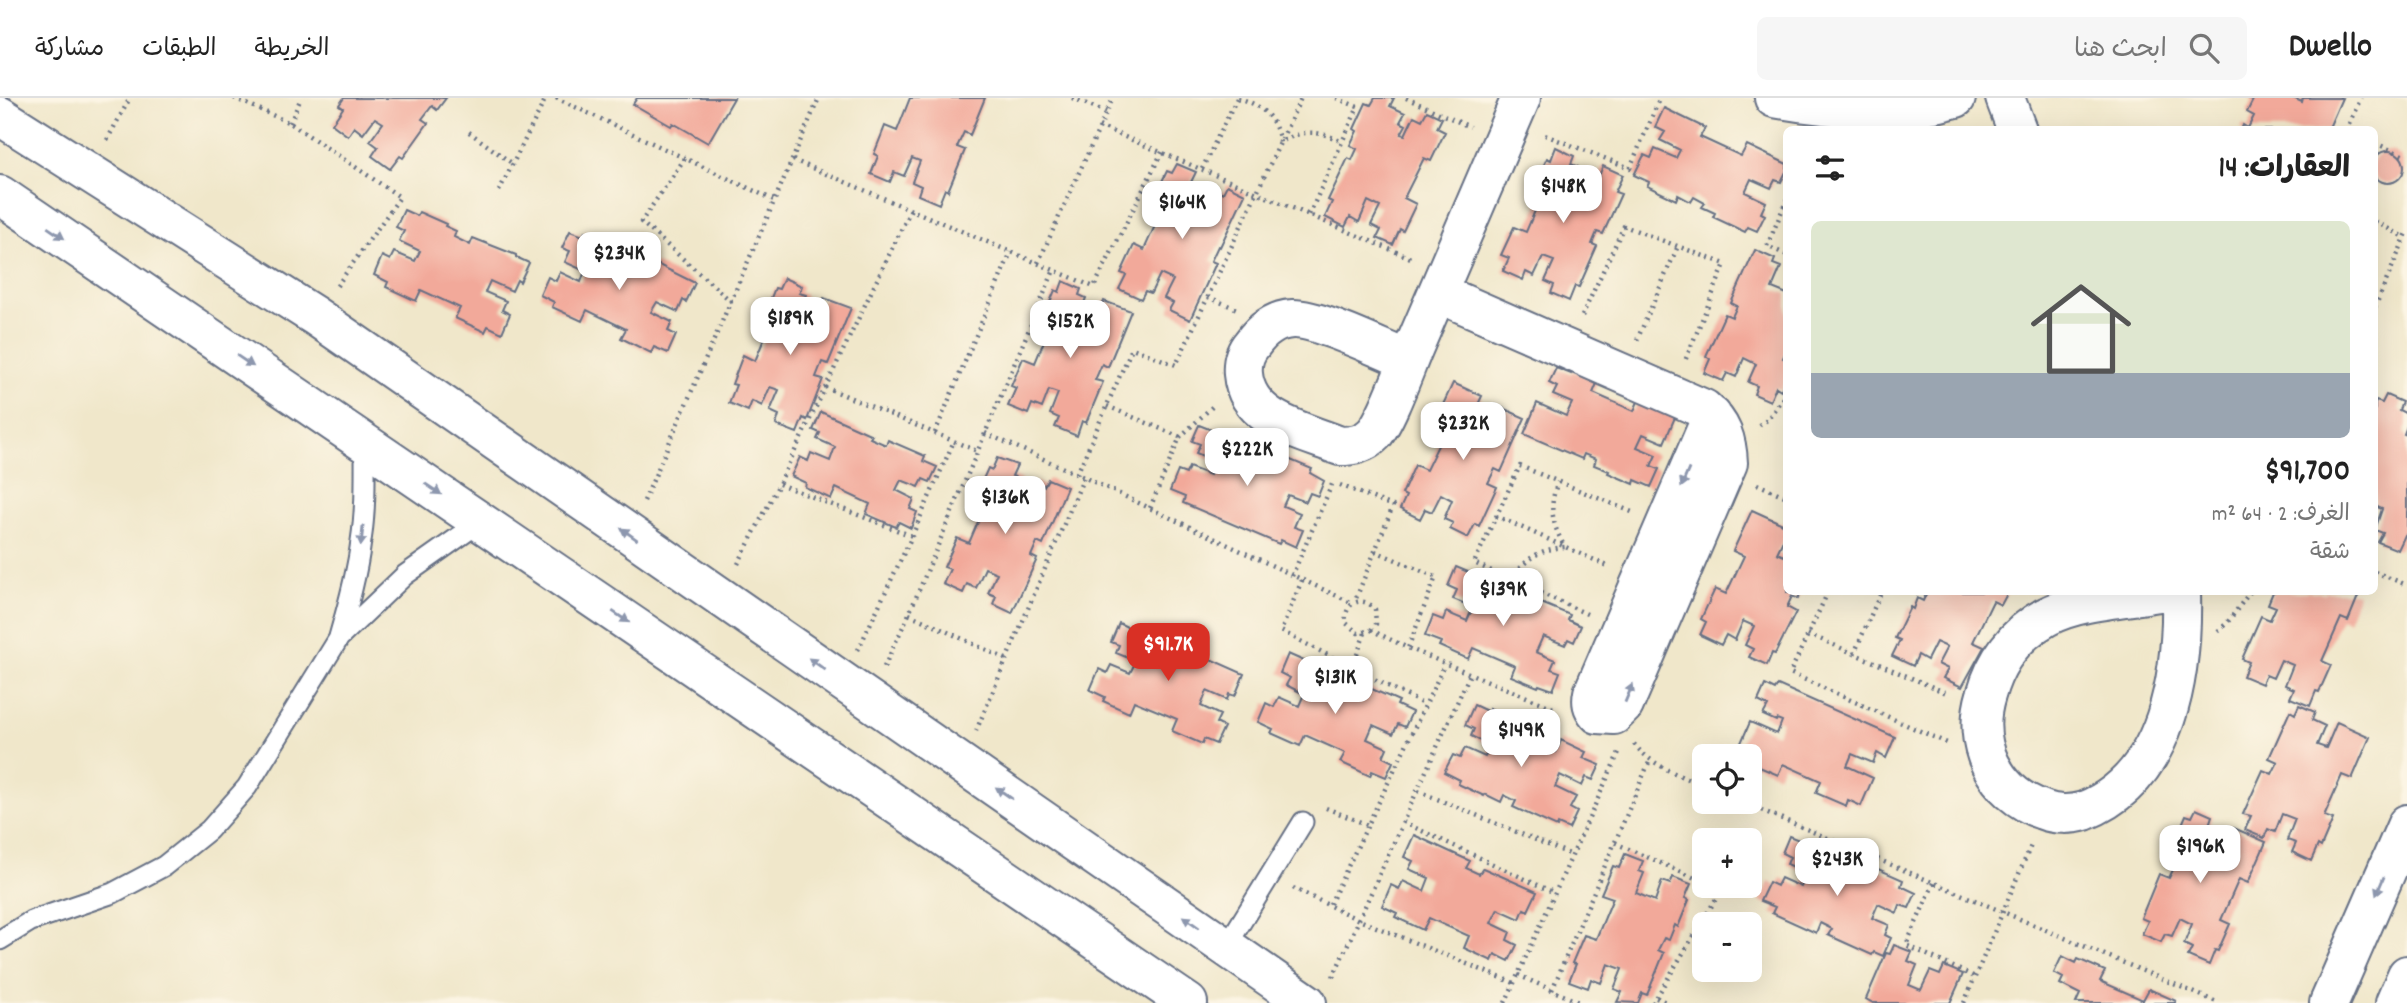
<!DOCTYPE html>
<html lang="ar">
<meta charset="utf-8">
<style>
:root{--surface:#fff;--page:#f6f6f6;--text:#222;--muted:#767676;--line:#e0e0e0;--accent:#d93025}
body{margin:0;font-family:Dekko,"Playpen Sans Arabic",sans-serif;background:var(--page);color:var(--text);direction:rtl;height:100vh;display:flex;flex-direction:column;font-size:26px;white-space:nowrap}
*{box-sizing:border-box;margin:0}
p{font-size:23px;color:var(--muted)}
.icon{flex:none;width:38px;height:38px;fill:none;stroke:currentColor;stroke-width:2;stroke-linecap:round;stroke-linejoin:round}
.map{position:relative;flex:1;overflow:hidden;direction:ltr}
.panel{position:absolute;left:1783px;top:28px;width:595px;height:469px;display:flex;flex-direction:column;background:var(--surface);border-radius:10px;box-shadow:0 7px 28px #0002;direction:rtl}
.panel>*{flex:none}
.controls{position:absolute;left:1692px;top:646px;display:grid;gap:14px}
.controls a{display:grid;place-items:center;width:70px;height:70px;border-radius:10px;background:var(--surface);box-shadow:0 7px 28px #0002;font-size:35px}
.price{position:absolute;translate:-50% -60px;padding:0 16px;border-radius:14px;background:#fff;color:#222;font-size:23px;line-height:46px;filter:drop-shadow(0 2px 4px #0008)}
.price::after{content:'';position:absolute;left:50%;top:42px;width:21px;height:16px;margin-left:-10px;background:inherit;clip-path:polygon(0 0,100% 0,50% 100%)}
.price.current{background:var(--accent);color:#fff}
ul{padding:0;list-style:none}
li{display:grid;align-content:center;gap:14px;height:371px;padding:0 28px}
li+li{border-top:2px solid var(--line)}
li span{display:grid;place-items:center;height:217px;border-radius:10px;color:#555}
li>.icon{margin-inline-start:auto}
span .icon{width:126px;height:126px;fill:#fffc;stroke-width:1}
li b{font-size:30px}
h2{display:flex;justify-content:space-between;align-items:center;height:84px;padding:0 28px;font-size:30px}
header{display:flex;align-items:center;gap:42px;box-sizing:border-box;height:98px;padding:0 35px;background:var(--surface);border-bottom:2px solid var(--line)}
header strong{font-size:33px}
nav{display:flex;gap:38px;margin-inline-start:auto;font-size:24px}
.search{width:490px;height:63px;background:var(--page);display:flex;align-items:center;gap:18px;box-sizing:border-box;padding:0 24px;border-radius:10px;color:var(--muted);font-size:26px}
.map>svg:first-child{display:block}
.building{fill:#f2a99a}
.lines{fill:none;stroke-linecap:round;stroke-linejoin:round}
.service-casing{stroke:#666f84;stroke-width:23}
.minor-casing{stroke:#666f84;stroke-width:42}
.tertiary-casing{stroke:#666f84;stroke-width:42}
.path{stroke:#666f84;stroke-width:4.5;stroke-dasharray:2 5;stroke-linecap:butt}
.service{stroke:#fff;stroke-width:19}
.minor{stroke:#fff;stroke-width:38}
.tertiary{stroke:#fff;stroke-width:38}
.oneway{fill:#8d97ae}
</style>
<header>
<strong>Dwello</strong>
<div class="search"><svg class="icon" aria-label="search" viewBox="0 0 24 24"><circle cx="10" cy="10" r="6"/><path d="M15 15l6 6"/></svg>ابحث هنا</div>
<nav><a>الخريطة</a><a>الطبقات</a><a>مشاركة</a></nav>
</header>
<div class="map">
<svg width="2407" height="905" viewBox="0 0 2407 905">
<rect width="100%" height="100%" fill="#fcf5e5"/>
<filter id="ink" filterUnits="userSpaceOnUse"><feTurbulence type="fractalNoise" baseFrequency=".0143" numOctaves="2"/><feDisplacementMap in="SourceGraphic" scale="14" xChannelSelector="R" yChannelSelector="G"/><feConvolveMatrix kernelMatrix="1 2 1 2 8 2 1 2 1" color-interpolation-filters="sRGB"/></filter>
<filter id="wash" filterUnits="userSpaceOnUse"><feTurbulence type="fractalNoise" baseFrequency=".00686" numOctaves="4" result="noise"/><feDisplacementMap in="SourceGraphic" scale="28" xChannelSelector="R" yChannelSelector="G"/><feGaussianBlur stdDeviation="1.57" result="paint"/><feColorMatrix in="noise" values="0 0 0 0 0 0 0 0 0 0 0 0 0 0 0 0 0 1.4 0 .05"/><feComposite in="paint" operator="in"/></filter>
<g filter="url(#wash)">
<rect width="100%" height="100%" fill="#f0e7ca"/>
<g id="blocks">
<path class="building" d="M344 0H446L437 12 432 8 422 21 428 25 403 60 400 58 390 71 372 58 378 49 370 43 383 25 375 20 363 36 354 29 348 38 332 26 343 10 339 7Z
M637 0H734L708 45 673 25 671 28 633 6Z
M910 0H985L970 37 964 34 957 49 965 52 948 93 945 91 939 106 918 97 921 88 912 84 920 63 912 60 904 78 894 74 890 84 871 76 878 58 874 56 885 28 897 33Z
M1375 0H1394L1390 8 1405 15 1400 24 1406 27 1401 36 1405 37 1414 18 1422 22 1427 13 1442 20 1437 30 1445 34 1431 63 1424 60 1404 100 1416 106 1403 133 1400 131 1393 147 1377 140 1381 132 1371 127 1380 109 1368 103 1359 124 1350 119 1345 129 1325 119 1332 104 1328 102 1348 60 1352 62 1357 51 1350 47 1357 33 1354 31 1366 5 1371 7Z
M2248 0H2293L2302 4 2303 0H2342L2328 32H2241L2243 27 2248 30 2254 18 2247 14 2253 2Z
M1664 10 1705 30 1700 39 1741 58 1747 47 1787 66V72L1781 84 1775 82 1771 90 1751 81 1745 94 1766 104 1761 115 1765 117 1757 133 1748 129 1745 134 1713 119 1715 115 1702 109 1705 105 1694 99 1691 104 1678 97 1676 102 1647 88 1649 84 1634 77 1644 57 1651 60 1655 51 1676 60 1680 52 1660 42 1665 34 1655 29Z
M1556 49 1574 58 1571 66 1578 69 1570 88 1583 93 1592 75 1599 78 1603 68 1623 77 1615 94 1621 96 1603 136 1597 134 1592 146 1597 148 1579 189 1575 188 1569 203 1551 195 1554 187 1545 183 1554 163 1543 159 1534 178 1526 174 1523 182 1503 173 1509 160 1501 157 1514 129 1526 134 1543 94 1534 89 1547 60 1551 62Z
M2372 69a16 16 0 1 1 32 0a16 16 0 1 1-32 0Z
M1177 66 1196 74 1191 84 1206 91 1202 101 1209 104 1215 91 1223 95 1227 87 1245 96 1220 149 1218 148 1211 163 1216 165 1190 222 1169 212 1173 205 1164 200 1173 182 1160 176 1151 195 1145 193 1141 201 1119 191 1126 177 1121 175 1134 147 1144 152 1163 110 1152 104 1167 73 1172 75Z
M404 112 417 118 419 114 446 126 445 128 456 133 454 139 470 147 473 140 516 157V159L529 165 520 184 517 182 512 193 490 183 485 194 506 203 502 212 510 216 502 235 488 228 485 234 455 220 460 210 421 192 416 203 386 189 388 184 374 177 382 158 390 162 394 154 415 163 420 153 399 143 404 133 396 129Z
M570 133 583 138 585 134 612 147 611 149 622 154 619 160 636 168 640 161 654 167 655 165 695 185 686 204 683 202 678 214 657 204 651 214 672 224 668 233 676 237 668 255 654 249 651 255 621 240 626 231 587 212 582 223 552 209 554 204 540 197 548 179 556 183 560 174 581 184 585 173 565 164 570 153 562 150Z
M1755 152 1775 161 1773 166 1781 169 1772 190 1787 196V251L1783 260 1787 262V279L1781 292 1776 289 1770 303 1754 296 1757 288 1748 284 1756 266 1744 260 1736 279 1727 275 1723 283 1704 275 1710 261 1706 258 1725 216 1732 219 1737 208 1731 205Z
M784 180 802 188 799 195 806 197 797 220 814 226 824 200 851 210 828 266 822 264 816 279 823 281 807 322 803 320 797 335 776 327 779 317 770 313 779 292 770 289 762 308 752 303 748 313 729 305 736 287 732 286 743 257 755 263 771 224 763 220 775 190 779 191Z
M1063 183 1081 191 1079 197 1086 200 1077 222 1094 229 1104 203 1131 213 1108 269 1102 266 1095 282 1103 284 1086 325 1082 323 1077 338 1055 329 1059 320 1050 316 1058 295 1049 292 1042 310 1032 306 1028 316 1008 308 1016 290 1011 288 1023 260 1035 265 1051 226 1042 223 1055 192 1059 194Z
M1556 270 1571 276 1572 273 1598 283 1593 295 1634 313 1639 301 1676 317 1664 345 1643 336 1637 349 1656 357 1651 368 1659 371 1651 389 1635 382 1634 386 1608 375 1609 373 1594 367 1596 361 1584 356 1582 361 1524 336 1537 305 1566 318 1572 305 1553 297 1557 289 1549 285Z
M1453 285 1482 298 1469 326 1484 333 1496 307 1525 320 1501 374 1495 371 1488 385 1497 389 1479 428 1475 426 1468 440 1450 431 1453 425 1444 421 1452 402 1441 396 1432 414 1425 411 1420 421 1400 411 1406 398 1402 396 1415 367 1426 372 1446 331 1434 326Z
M2386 297 2402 304 2399 312 2407 316V328L2404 336 2407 337V438L2405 437 2398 452 2378 444 2383 435 2375 432 2382 411 2375 408V306L2376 303 2382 305Z
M821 314 872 337 870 340 886 347 888 342 925 358 923 363 937 369 930 384 923 381 919 389 901 382 896 392 914 401 910 411 917 414 911 430 899 424 896 429 866 416 870 406 836 390 831 401 805 389 806 385 791 378 800 359 808 363 811 355 830 363 835 349 817 341 820 335 813 332Z
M1199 327 1214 333 1215 330 1243 341 1238 352 1270 365 1274 355 1312 371 1310 375 1324 383 1318 398 1310 395 1306 404 1288 397 1283 408 1300 415 1294 429 1303 432 1296 449 1281 442 1279 446 1183 405 1185 399 1170 393 1178 373 1186 376 1189 369 1210 377 1215 363 1196 355 1200 346 1192 343Z
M997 360 1017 367 1012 378 1021 381 1012 402 1026 407 1036 384 1044 388 1048 381 1067 389 1043 447 1037 444 1031 458 1037 461 1012 515 993 506 996 498 988 495 997 475 985 470 976 490 967 486 963 495 943 486 950 471 944 469 957 440 969 445 987 403 975 399 988 370 992 372Z
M1752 412 1787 428V434L1777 455 1784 458 1787 452V494H1801L1798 501 1792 498 1787 509 1796 514 1775 556 1772 555 1767 567 1749 559 1753 551 1745 547 1754 528 1743 523 1735 542 1726 537 1721 547 1700 537 1706 524 1701 521 1715 491 1726 496 1744 458 1733 453Z
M1456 469 1516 494 1514 499 1525 504 1527 499 1570 517 1568 522 1581 528 1574 544 1568 541 1565 547 1543 538 1536 554 1555 562 1551 571 1560 574 1553 592 1539 587 1538 589 1511 578 1515 568 1473 550 1468 561 1439 548 1441 544 1425 538 1433 518 1443 522 1446 514 1467 523 1473 509 1453 501 1457 492 1448 488Z
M1927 494H2008L2001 507 1993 503 1973 544 1984 549 1962 589 1943 580 1948 571 1938 566 1947 549 1936 544 1927 562 1918 557 1913 568 1892 558 1900 542 1895 540 1910 509 1913 511 1917 500 1923 503Z
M2273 494H2319L2324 496 2325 494H2353L2359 496 2348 523 2341 520 2322 563 2331 567 2319 594 2316 593 2310 608 2290 600 2294 591 2285 587 2293 567 2281 562 2273 580 2266 577 2262 586 2243 578 2249 564 2242 561 2261 518 2270 522 2276 509 2268 506Z
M1119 525 1133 532 1135 528 1175 546 1172 553 1185 559 1188 551 1244 576 1235 598 1229 596 1227 602 1207 593 1201 608 1220 617 1216 625 1224 629 1216 646 1204 641 1202 646 1172 633 1177 621 1134 603 1129 615 1103 603 1105 599 1090 592 1099 571 1107 575 1111 567 1130 575 1136 563 1116 555 1119 547 1111 544Z
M1288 556 1347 582 1345 586 1353 590 1356 584 1399 603 1397 607 1412 614 1405 629 1398 626 1393 636 1373 627 1367 641 1387 650 1383 659 1393 664 1386 679 1372 673 1370 678 1340 664 1345 655 1305 637 1300 648 1271 635 1273 631 1258 624 1266 605 1274 609 1279 599 1299 608 1304 596 1286 587 1290 580 1280 575Z
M1765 587 1775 592 1778 587 1895 639 1886 660 1877 655 1873 665 1852 656 1847 668 1873 680 1861 708 1848 702 1846 708 1816 695 1821 683 1783 666 1778 677 1750 665V658L1737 654 1750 624 1777 636 1782 623 1777 621 1776 623 1763 617 1768 608 1758 603Z
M1474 607 1489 614 1490 611 1516 623 1511 634 1556 654 1561 642 1586 654 1583 660 1600 667 1593 682 1586 679 1582 688 1560 677 1555 689 1576 699 1570 710 1577 714 1569 731 1558 726 1557 729 1513 709 1516 703 1504 697 1501 704 1485 696 1484 698 1458 686 1460 682 1444 674 1453 657 1460 660 1465 650 1485 659 1491 648 1471 638 1474 631 1465 627Z
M2299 607 2315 614 2312 622 2325 628 2317 647 2326 650 2337 624 2370 639 2352 681 2342 677 2324 718 2333 721 2321 749 2318 747 2311 763 2292 754 2296 745 2287 742 2295 721 2282 716 2275 734 2268 731 2264 740 2245 732 2251 718 2243 716 2263 672 2272 676 2278 664 2269 660 2290 613 2295 616Z
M2196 711 2212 718 2209 727 2221 732 2214 750 2223 754 2234 730 2266 744 2248 785 2239 781 2221 822 2230 826 2218 853 2215 852 2209 867 2188 858 2192 850 2184 846 2192 826 2180 820 2172 838 2165 836 2161 844 2142 836 2148 823 2141 820 2159 776 2169 780 2175 768 2166 764 2186 717 2192 719Z
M1414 737 1470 763 1466 770 1479 776 1483 770 1537 794 1528 813 1524 811 1520 821 1498 811 1491 825 1510 834 1507 842 1517 847 1509 863 1495 856 1492 863 1464 850 1469 838 1429 820 1423 832 1395 819 1397 815 1382 808 1391 787 1399 791 1403 783 1424 793 1429 780 1409 771 1413 763 1404 759Z
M1789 738 1804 744 1805 740 1832 752 1828 762 1871 782 1876 770 1903 782 1901 788 1916 795 1909 810 1900 807 1897 815 1878 806 1872 820 1889 827 1885 837 1891 840 1883 858 1874 854 1872 857 1828 837 1832 831 1820 825 1816 835 1772 815 1775 809 1760 803 1769 784 1777 788 1781 780 1801 789 1808 775 1787 766 1790 759 1782 755Z
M1625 756 1643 763 1639 773 1644 775 1636 795 1655 803 1662 783 1670 786 1673 779 1691 786 1685 800 1689 802 1678 829 1675 827 1669 842 1664 840 1658 852 1664 855 1647 897 1642 895 1638 905 1617 904 1622 894 1614 891 1622 871 1608 866 1601 885 1591 881 1588 890 1569 883 1576 866 1572 865 1584 837 1596 841 1613 800 1601 796 1613 768 1619 770Z
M1894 847 1912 854 1908 863 1917 867 1909 887 1921 892 1930 873 1940 877 1944 868 1963 876 1950 905H1873L1866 901 1886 855 1890 856Z
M2062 858 2076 865 2078 861 2105 873 2100 883 2143 902 2149 891 2176 903 2175 905H2076L2080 896 2060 886 2063 880 2054 875Z"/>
</g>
</g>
<g filter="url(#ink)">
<use href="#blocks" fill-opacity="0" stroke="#666f84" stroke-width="2"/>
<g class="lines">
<defs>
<path id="service" d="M339 539C348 508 357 476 361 443 366 411 365 378 365 345
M0 842 31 823 113 795 164 768 209 732 247 689 339 540 405 477 480 424
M1226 849 1303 724"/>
<path id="minor" d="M1774 0C1834 10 1897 17 1956 0
M2005 0 2017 32
M1438 195 1704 311C1722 326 1727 342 1728 365L1624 607 1614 617 1598 616C1592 609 1591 604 1593 595L1712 318
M1408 262C1382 252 1316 219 1292 221 1275 222 1261 233 1252 246 1245 254 1242 265 1243 276 1247 323 1303 333 1340 348 1353 348 1364 346 1374 336 1387 321 1405 270 1414 249 1450 166 1485 83 1521 0
M2159 494C2125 500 2077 502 2046 519 2015 536 1995 564 1986 597 1971 646 1994 695 2043 712 2055 717 2072 717 2084 713 2170 679 2183 573 2181 494
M2329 905 2407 726
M2395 905 2407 877"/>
<path id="tertiary" d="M0 18 315 218 1307 905
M0 97 1188 905"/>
</defs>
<use href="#service" class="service-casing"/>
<use href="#minor" class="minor-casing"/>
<use href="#tertiary" class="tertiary-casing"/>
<path class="path" d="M234 0 290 25 400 99 336 189
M556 0 776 103
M1072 0 1106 14
M1238 0C1263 7 1276 21 1280 45 1301 31 1320 32 1342 44
M1406 0 1470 29
M290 25 301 0
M1099 28 1413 161
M2346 32 2361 0
M469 34 513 66
M1545 37 1630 70 1660 0
M107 42 130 0
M2375 45 2407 59
M685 60 641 124 732 204
M793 62 1094 189 1162 54
M1202 71 1237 0
M499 93 546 0
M1787 101 1767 148 1787 157
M1309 117 1358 9 1336 0
M2375 124 2405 139
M1038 165 1113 0
M1208 199 1237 211
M2375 209 2407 135
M1582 218 1624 128 1725 166 1685 263
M1637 242 1678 148
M825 289 977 353
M1107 308 1180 339
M1759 327 1767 322 1787 294
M935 335 1011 154
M985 335 1077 376 1352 505
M1077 376 1132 250 1176 267 1301 0
M779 386 912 438
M1757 386 1787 399
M1340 387 1393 408 1355 503
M644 403 819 0
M1150 410 1180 339 1214 307
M1496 418 1608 468
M1375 453 1436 479 1408 550
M738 466 779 386 911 111
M2375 474 2407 487
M1292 478 1333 384
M1302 482 1281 533 1425 607
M1512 482C1525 460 1540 451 1565 449 1552 427 1548 408 1558 384
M1828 494 1790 575 1947 645
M909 516 1008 562
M1587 516 1474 465 1520 368 1632 414
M1371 532 1376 526 1375 511C1362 496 1343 505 1346 525L1358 535 1371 532 1408 550 1556 611
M2218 533 2227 525 2250 494
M1808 536 1949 596
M858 552 912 438 954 343
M1854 556 1881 494
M884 569 909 516 1054 172
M1352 570 1365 535
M976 633 1084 379
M1634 646C1652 668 1679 677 1704 688
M1418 693 1572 757
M1742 704 2219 905
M1326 710 1368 727
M1403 724 1555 795
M1615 745 1704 784
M1934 785 1906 847 1975 879
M1293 790 1359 822 1514 885
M1330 806 1445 566
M1518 877 1581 905
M1333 879 1470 576
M1552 892 1650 662
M1656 900 1669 905
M1505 905 1620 652
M1653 905 1722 791 1713 788
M1964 905 2032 745"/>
<use href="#service" class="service"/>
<use href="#minor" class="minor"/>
<use href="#tertiary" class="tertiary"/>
</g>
<defs><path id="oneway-solid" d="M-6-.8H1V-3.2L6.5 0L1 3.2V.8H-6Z" transform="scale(1.75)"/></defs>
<g class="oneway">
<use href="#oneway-solid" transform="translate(56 135) rotate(34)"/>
<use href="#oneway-solid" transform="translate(245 263) rotate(34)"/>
<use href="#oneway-solid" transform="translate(1685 380) rotate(113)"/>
<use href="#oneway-solid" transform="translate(433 391) rotate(34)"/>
<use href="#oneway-solid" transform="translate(629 436) rotate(-145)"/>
<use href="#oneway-solid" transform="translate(362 438) rotate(96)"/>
<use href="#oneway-solid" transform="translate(621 519) rotate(34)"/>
<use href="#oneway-solid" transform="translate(817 566) rotate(-145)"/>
<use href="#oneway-solid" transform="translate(1629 595) rotate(-67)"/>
<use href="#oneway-solid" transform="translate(1004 695) rotate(-145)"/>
<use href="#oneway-solid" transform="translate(2380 788) rotate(113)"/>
<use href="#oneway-solid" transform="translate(1191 824) rotate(-145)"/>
</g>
</g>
</svg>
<div class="controls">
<a><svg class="icon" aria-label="locate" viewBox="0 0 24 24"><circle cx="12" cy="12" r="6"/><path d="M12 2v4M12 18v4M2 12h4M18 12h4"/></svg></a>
<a>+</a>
<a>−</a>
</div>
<b class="price" style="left:1563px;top:127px">$148K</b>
<b class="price" style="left:1182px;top:143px">$164K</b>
<b class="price" style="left:619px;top:194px">$234K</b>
<b class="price" style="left:790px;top:259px">$189K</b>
<b class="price" style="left:1070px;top:262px">$152K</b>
<b class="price" style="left:1463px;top:364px">$232K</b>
<b class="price" style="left:1247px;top:390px">$222K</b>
<b class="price" style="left:1005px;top:438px">$136K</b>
<b class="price" style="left:1503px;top:530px">$139K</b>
<b class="price current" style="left:1168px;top:585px">$91.7K</b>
<b class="price" style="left:1335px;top:618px">$131K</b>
<b class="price" style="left:1521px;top:671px">$149K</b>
<b class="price" style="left:2200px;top:787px">$196K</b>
<b class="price" style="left:1837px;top:800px">$243K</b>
<section class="panel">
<h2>العقارات: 14<svg class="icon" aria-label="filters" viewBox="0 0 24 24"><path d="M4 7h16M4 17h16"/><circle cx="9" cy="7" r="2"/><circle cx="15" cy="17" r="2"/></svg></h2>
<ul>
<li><span style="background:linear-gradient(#dfe7d0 70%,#9aa5b1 0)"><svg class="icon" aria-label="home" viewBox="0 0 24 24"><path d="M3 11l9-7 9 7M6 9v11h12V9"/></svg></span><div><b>$91,700</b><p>الغرف: 2 · 64 m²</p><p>شقة</p></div></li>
</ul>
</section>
</div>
